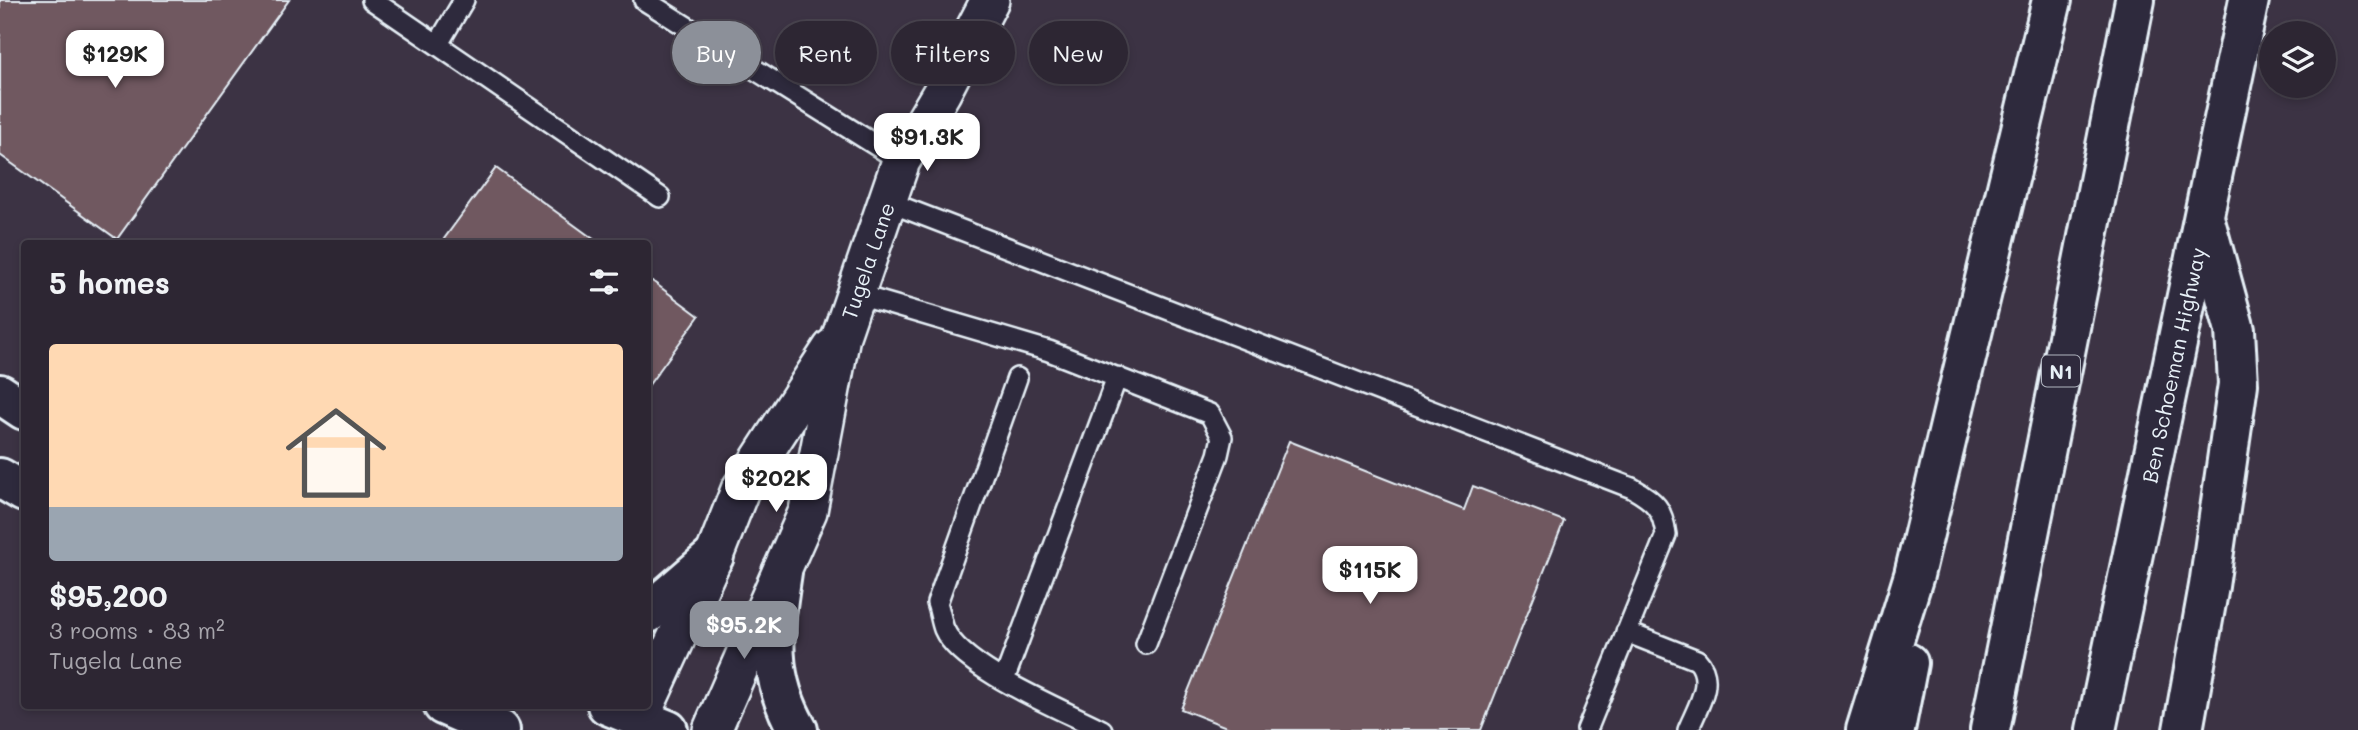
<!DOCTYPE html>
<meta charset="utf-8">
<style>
:root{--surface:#2d2633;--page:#352e3b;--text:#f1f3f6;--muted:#a7a5ac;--line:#48434e;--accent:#8c9099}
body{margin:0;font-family:Mali,sans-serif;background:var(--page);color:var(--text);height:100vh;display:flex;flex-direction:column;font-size:26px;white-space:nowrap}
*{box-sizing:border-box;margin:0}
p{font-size:23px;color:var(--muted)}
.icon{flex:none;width:38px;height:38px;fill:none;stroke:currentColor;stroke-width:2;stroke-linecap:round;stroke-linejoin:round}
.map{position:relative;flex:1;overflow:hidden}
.details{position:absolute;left:21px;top:240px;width:630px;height:469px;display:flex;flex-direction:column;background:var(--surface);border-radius:7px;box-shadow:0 4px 10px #0003,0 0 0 2px var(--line)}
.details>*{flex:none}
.hud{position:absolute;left:672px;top:21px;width:665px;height:63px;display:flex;gap:14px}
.controls{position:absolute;left:2259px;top:21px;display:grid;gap:14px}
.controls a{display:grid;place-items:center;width:77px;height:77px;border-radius:50%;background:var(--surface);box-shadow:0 4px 10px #0003,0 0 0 2px var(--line);font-size:35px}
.price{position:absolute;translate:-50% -60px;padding:0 16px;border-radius:14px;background:#fff;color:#222;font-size:23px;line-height:46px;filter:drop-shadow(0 2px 4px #0008)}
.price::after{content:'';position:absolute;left:50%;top:42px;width:21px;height:16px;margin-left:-10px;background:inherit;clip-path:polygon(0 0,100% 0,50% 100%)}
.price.current{background:var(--accent);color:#fff}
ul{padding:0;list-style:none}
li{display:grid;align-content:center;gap:14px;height:371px;padding:0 28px}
li span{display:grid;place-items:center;height:217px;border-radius:7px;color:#555}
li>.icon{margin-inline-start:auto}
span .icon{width:126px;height:126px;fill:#fffc;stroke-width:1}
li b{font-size:30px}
h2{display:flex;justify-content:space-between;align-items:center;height:84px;padding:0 28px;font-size:30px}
.pill{padding:0 24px;border-radius:32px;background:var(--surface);box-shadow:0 4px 10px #0003,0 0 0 2px var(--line);font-size:24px;line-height:63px}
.pill.current{background:var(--accent);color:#fff}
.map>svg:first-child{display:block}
.building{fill:#6f5860;stroke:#e8f1f8;stroke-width:2}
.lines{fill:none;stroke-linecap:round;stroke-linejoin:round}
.service-casing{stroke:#e8f1f8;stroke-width:24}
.minor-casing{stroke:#e8f1f8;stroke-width:42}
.tertiary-casing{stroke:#e8f1f8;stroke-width:44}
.motorway-casing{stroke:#e8f1f8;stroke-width:44}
.service{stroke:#2f2a3d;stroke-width:19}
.minor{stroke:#2f2a3d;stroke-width:37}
.tertiary{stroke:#2f2a3d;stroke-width:38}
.motorway{stroke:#2f2a3d;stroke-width:38}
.labels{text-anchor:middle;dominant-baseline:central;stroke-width:6;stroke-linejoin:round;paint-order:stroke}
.shield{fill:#2f2a3d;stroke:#b0b5c0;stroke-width:2}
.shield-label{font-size:19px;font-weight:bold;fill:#e8f1f8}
.street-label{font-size:21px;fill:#e8f1f8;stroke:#2f2a3d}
</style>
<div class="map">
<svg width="2358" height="730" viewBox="0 0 2358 730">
<rect width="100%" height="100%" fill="#3c3344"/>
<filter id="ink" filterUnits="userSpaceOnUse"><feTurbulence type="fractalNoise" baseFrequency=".0143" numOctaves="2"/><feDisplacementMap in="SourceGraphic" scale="14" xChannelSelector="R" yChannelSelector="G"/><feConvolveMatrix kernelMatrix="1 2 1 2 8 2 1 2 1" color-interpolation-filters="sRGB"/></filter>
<g filter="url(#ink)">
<path class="building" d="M0 0H289L117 239 0 155Z
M496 168 599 243H441Z
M648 278 699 316 648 386Z
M1289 441 1464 510 1473 486 1564 521 1481 730H1234L1181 709Z"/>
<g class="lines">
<defs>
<path id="service" d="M372 0 660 197
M644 0 901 161
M438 44 464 0
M886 201 1632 488C1655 501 1663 509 1666 535L1587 730
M855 294 1049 351 1210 414 1222 437 1218 455 1146 644
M1017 378 937 603C940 611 941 621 944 629 961 669 1062 709 1102 730
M1626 632 1697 660C1716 680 1697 708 1688 730
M1004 680 1117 377"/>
<g id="minor">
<path d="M648 700 714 556 740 490 832 348"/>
<path id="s1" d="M712 730 808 511 841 336 901 161 942 92 990 0"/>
</g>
<path id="tertiary" d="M0 394 24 410
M0 478 24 492
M782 572C773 632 766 675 798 730
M648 613 714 556
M443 705 500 730
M607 705 668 730"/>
<g id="motorway">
<path d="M1866 730 1914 575 2052 0"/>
<path d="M1895 730 1908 663"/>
<path d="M1990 730 2135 0"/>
<path id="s2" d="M2096 730 2249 0"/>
<path d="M2183 730 2209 586 2238 384 2235 330 2205 221"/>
</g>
</defs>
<use href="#service" class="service-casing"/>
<use href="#minor" class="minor-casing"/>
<use href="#tertiary" class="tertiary-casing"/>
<use href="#motorway" class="motorway-casing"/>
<use href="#service" class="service"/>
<use href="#minor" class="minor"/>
<use href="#tertiary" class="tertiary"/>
<use href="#motorway" class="motorway"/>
</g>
</g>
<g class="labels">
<rect class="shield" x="2042" y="355.5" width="38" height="31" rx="5"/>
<g class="shield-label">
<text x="2061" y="371">N1</text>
</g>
<g class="street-label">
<text stroke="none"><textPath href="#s1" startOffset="497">Tugela Lane</textPath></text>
<text stroke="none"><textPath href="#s2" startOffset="373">Ben Schoeman Highway</textPath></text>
</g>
</g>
</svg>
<div class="controls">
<a><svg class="icon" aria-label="layers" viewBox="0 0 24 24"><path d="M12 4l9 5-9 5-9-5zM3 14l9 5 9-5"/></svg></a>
</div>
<b class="price" style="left:115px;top:90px">$129K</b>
<b class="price" style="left:927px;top:173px">$91.3K</b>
<b class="price" style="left:776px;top:514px">$202K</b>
<b class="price" style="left:1370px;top:606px">$115K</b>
<b class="price current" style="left:744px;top:661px">$95.2K</b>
<div class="hud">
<a class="pill current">Buy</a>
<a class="pill">Rent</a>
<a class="pill">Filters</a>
<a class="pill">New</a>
</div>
<section class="details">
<h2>5 homes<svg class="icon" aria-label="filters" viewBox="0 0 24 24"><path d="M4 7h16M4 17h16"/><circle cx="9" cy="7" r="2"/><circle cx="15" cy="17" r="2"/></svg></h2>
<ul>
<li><span style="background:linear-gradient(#ffd9b3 75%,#9aa5b1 0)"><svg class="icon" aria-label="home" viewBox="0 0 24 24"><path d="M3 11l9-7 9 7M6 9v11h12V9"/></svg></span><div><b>$95,200</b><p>3 rooms · 83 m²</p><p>Tugela Lane</p></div></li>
</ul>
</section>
</div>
